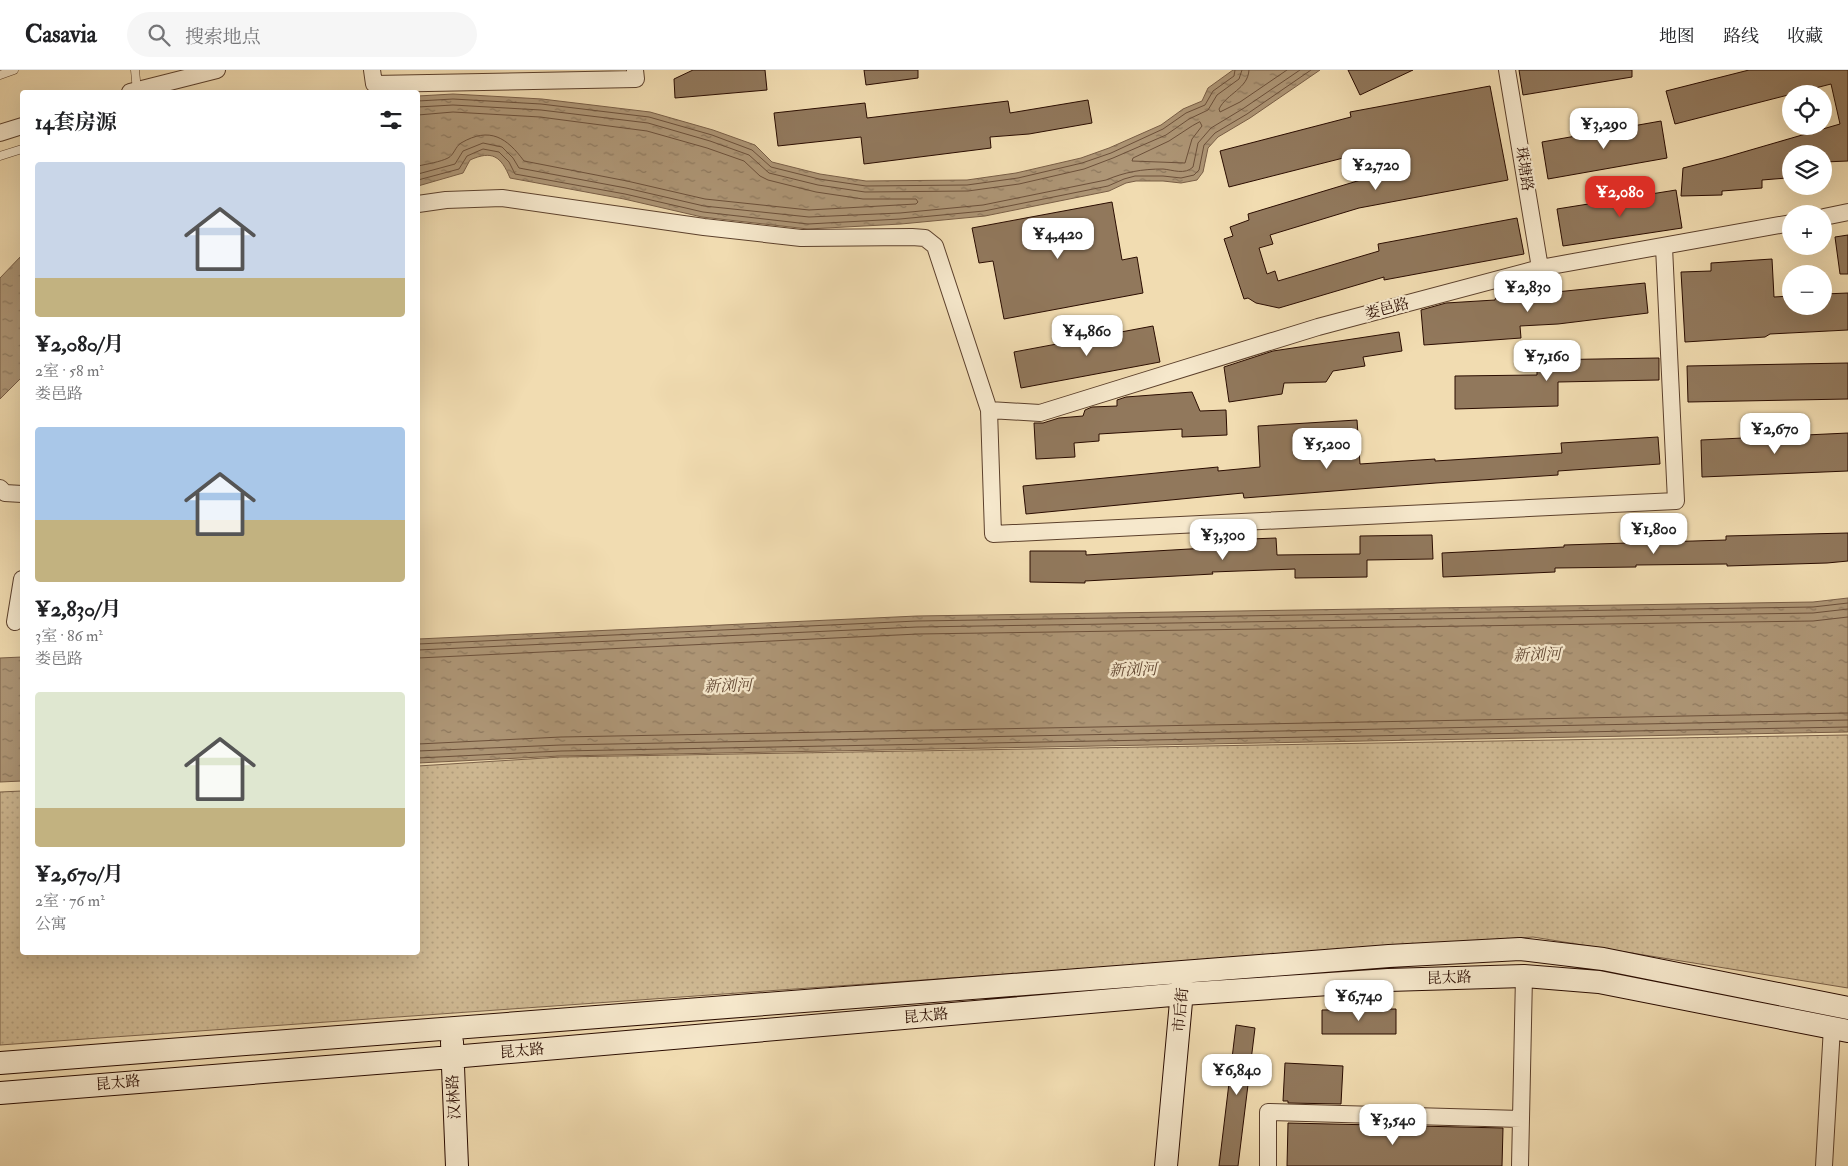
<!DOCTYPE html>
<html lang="zh">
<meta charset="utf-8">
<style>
:root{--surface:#fff;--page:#f6f6f6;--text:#202124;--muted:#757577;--line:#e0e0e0;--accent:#d93025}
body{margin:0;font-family:"IM FELL Double Pica","Noto Serif SC",serif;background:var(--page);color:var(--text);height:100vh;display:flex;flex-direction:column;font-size:19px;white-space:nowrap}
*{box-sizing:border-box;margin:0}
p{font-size:16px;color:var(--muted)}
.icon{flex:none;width:28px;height:28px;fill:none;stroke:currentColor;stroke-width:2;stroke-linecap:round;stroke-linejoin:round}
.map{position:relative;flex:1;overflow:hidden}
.drawer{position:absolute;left:20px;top:20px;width:400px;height:865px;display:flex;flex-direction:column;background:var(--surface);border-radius:5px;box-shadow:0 5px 20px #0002}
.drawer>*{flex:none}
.buttons{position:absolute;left:1782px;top:15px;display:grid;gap:10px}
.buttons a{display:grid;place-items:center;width:50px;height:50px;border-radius:50%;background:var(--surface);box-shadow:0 5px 20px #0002;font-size:25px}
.price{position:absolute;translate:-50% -42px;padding:0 11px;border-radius:10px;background:#fff;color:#222;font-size:16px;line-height:32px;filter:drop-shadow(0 1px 2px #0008)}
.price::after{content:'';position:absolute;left:50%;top:30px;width:15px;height:11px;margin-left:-8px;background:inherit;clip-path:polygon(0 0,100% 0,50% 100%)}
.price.active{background:var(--accent);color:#fff}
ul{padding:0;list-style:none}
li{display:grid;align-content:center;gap:10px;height:265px;padding:0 15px}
li span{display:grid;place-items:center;height:155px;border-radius:5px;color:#555}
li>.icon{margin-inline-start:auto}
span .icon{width:90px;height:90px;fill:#fffc;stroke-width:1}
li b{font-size:21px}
h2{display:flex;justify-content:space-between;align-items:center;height:60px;padding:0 15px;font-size:21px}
header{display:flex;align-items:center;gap:30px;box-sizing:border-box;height:70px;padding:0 25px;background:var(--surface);border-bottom:1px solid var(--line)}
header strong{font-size:24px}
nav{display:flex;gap:28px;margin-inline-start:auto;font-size:18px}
.search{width:350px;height:45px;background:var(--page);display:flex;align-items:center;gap:12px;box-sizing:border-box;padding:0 18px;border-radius:28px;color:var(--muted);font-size:19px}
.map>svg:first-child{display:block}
.park{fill:url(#park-dots);stroke:#7c624a}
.water{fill:url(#water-ripples);stroke:#795e46}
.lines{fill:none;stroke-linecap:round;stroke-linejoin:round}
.shore{stroke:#6c503a;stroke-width:1}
.building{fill:#91785c;stroke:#2a0c00}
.lane-casing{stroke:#5c402c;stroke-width:9}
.street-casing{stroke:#5c402c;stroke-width:18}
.secondary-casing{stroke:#2a0c00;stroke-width:24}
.lane{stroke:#f6e8cc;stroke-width:8}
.street{stroke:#f6e8cc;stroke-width:16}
.secondary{stroke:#f6e8cc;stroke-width:22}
.labels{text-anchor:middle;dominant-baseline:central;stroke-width:4.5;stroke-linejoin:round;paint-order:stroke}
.street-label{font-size:15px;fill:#2a0c00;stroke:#f6e8cc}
.water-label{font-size:16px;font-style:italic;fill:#654a35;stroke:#f6e8cc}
</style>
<header>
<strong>Casavia</strong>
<div class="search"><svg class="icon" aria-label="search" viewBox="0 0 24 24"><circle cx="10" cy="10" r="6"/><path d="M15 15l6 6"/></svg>搜索地点</div>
<nav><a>地图</a><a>路线</a><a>收藏</a></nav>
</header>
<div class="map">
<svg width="1848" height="1096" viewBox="0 0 1848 1096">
<defs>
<pattern id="park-dots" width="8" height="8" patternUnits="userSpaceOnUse" patternTransform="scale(1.25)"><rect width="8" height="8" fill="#cfb993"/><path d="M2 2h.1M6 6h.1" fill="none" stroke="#b29e7d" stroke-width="1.8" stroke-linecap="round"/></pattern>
<pattern id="water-ripples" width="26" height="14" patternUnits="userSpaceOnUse" patternTransform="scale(1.25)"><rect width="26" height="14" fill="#ad9575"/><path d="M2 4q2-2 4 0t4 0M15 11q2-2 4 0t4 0" fill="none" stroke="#8d785e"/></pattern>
</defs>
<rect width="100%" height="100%" fill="#f1dcb1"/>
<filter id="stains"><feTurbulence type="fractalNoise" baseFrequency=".004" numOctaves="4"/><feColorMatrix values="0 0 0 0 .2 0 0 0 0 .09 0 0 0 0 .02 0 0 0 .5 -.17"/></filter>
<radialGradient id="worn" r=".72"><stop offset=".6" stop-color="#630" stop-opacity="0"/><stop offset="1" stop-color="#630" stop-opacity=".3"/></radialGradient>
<path class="park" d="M1848 665V918L1533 867 0 975V722L22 721V882H418V696L561 687Z"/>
<path class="water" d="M1233 0H1320L1250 48 1218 67 1208 78 1203 102 1197 110 1181 113 1163 111H1136L1126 113 1109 121 985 146 901 154 808 159 702 147 624 129 510 108C501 86 492 80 470 90L463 103 418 116V26L453 24 542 29 650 42 713 60 755 75 772 92 820 104 866 111 967 110 1016 103 1081 88 1109 78 1161 55 1183 39 1202 31 1208 18Z
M22 185V307L0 329V208Z
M1848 528V662L561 686 418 693V569L917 546 1813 532Z
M22 587V711L0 712V588Z"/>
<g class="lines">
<path class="shore" d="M1249 0C1248 19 1227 23 1219 39L1220 42 1240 32 1287 0
M418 31 453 29 541 34 649 47 712 65 752 80 771 97 819 109 866 116 967 115 1018 108 1082 93 1111 83 1163 59 1186 43 1205 35 1213 21 1234 6 1235 0
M418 37 453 35 541 40 648 53 710 71 749 85 769 103 818 115 865 122 968 121 1019 114 1084 99 1113 88 1166 65 1189 49 1208 40 1217 25 1239 9 1242 0
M418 45 453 42 540 47 647 61 707 78 744 91 760 106 768 110 816 122 863 129H916L918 132 916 134 809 140 705 129 627 111 524 91C507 68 490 56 461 73 455 77 454 85 448 88 440 92 427 94 418 96
M1200 52 1202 56 1192 69 1185 93 1132 91 1133 88 1169 71 1192 56Z
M418 104 455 94 463 81 483 73 502 77 513 88 519 98 626 118 704 136 809 147 900 143 983 135 1106 110C1125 102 1142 99 1163 99 1173 100 1185 105 1193 97L1198 73 1211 58 1244 38 1300 0
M418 110 459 99 467 86 483 79 499 82 509 92 515 104 625 124 703 142 808 154 900 149 984 141 1108 116 1124 109 1135 106H1163L1181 108 1194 105 1199 100 1204 75 1215 63 1247 44 1311 0
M418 574 917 551 1813 537 1848 533
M418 580 917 557 1813 543 1848 539
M418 588 918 564 1813 551 1848 547
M418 674 561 667 1848 643
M418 681 561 675 1848 650
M418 688 561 681 1848 657"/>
</g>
<path class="building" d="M693 0H765L767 20 675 28 674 9Z
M864 0H918V8L866 15Z
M1348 0H1413L1360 25Z
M1519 0H1632V7L1523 25Z
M1749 0H1848V91L1824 92V84H1791V102H1787V108L1762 110V118L1722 121V125L1681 126 1683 98 1723 88 1840 54 1831 14 1675 54 1666 21Z
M1490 16 1508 110 1359 138 1270 165 1273 174 1259 178 1267 204 1275 201 1278 211 1379 181 1378 174 1517 148 1524 184 1384 210V207L1279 238 1256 233 1248 228 1244 229 1224 169 1233 166 1230 157 1249 150 1248 144 1364 109 1359 84 1229 117 1220 81 1351 47 1350 42Z
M1088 30 1092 53 1029 64 990 67 991 78 864 94 861 67 778 76 774 43 865 33 867 48 1008 31 1010 43Z
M1661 51 1667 88 1548 109 1542 72Z
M1676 120 1682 158 1563 176 1557 139Z
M1112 132 1122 190 1137 187 1143 223 1004 249 993 191 979 193 972 158Z
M1848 165V204H1840L1835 167Z
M1772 189 1774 227 1791 226V236H1824V224L1848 223V260L1770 264 1765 267 1685 272 1681 202 1711 201V193Z
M1645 213 1648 243 1558 254 1520 256 1521 268 1424 275 1421 240 1446 233 1495 230 1497 223 1555 219 1556 222Z
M1153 256 1160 292 1021 318 1014 282Z
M1399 262 1402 281 1363 287 1365 296 1333 301 1326 312 1284 313 1282 324 1229 332 1224 297 1273 281Z
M1659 288V310L1558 312V336L1455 339V306L1537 305V290Z
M1848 293V329L1688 332 1687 296Z
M1192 322 1200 341 1226 340 1227 365 1182 367V359L1099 364V371L1074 373 1075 387 1036 389 1034 353H1043L1059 348 1083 346 1085 340 1092 337 1117 336V330L1126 327Z
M1357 350 1360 394 1435 389V391L1562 383 1561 373 1658 367 1660 394 1558 401V405L1436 413 1244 428 1243 423 1026 444 1023 416 1218 397V401L1260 397 1258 356Z
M1848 363V401L1702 407 1701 370Z
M1848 463V491L1827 493 1727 496V494L1636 495V497L1555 498V502L1443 507 1442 483 1564 477V475L1726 470V466Z
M1432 465 1433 489 1367 490V507L1295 508V499L1212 502 1213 504 1085 511V513L1030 512V481H1086V485L1224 477V470L1276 468 1277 485 1360 484V466Z
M1396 939V964H1322V940Z
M1236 955 1255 958 1238 1096H1219Z
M1285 993 1343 996 1341 1034 1288 1033V1031H1283Z
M1288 1053 1503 1058 1502 1096H1287Z"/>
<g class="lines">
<defs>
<path id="lane" d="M135 0 137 21
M0 5 14 0
M0 86 22 79"/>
<path id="street" d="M372 0 374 14 636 9 635 0
M1507 0 1540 198
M130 22 217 0
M0 63 22 56
M418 134 446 130 502 128 704 157 801 168 912 167 925 168 935 176 989 340 993 464 1676 431 1664 177
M1824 147 1848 142
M989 340 1040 343 1318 257 1540 198 1791 153
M0 418 5 423 22 424
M15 552 22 509
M1268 1096V1042L1521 1049
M1520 1096 1524 906
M1824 1096 1832 957"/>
<path id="secondary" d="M452 972 457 1096
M0 993 1389 886 1520 879 1603 889 1848 938
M0 1023 452 987 1183 924 1388 910 1524 906 1599 912 1848 961
M1166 1096 1183 910"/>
</defs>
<use href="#lane" class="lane-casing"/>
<use href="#street" class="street-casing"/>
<use href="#secondary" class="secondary-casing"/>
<use href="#lane" class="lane"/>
<use href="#street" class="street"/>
<use href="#secondary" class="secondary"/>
</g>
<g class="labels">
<g class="street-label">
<text transform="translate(1524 99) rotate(81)">珠塘路</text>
<text transform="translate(1387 239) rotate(-15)">娄邑路</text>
<text transform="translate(1449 908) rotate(-2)">昆太路</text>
<text transform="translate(1181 940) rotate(-85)">市后街</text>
<text transform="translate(926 946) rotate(-5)">昆太路</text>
<text transform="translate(522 981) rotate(-5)">昆太路</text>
<text transform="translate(118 1013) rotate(-5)">昆太路</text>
<text transform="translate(454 1027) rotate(-93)">汉林路</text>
</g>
<g class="water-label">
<text transform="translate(1537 585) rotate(-2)">新浏河</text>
<text transform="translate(1133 600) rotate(-2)">新浏河</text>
<text transform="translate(728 616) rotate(-2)">新浏河</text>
</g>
</g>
<rect width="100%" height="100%" filter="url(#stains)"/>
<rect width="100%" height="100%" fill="url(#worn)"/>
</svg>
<div class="buttons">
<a><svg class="icon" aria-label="locate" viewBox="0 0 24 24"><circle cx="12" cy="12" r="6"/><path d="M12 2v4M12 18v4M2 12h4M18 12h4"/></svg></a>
<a><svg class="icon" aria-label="layers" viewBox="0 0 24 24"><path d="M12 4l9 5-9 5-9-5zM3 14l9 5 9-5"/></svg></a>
<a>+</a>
<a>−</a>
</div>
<b class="price" style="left:1604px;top:80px">¥3,290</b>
<b class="price" style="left:1376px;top:121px">¥2,720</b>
<b class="price active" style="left:1620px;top:148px">¥2,080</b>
<b class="price" style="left:1058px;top:190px">¥4,420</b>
<b class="price" style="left:1528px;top:243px">¥2,830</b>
<b class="price" style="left:1087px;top:287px">¥4,860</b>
<b class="price" style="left:1547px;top:312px">¥7,160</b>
<b class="price" style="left:1775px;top:385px">¥2,670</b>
<b class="price" style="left:1327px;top:400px">¥5,200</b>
<b class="price" style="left:1654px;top:485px">¥1,800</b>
<b class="price" style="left:1223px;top:491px">¥3,300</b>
<b class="price" style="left:1359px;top:952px">¥6,740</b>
<b class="price" style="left:1237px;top:1026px">¥6,840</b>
<b class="price" style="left:1393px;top:1076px">¥3,540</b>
<section class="drawer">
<h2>14套房源<svg class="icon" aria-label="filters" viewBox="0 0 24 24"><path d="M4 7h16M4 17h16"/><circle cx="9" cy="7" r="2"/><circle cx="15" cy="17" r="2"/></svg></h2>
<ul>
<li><span style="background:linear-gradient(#c9d6e8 75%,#c2b280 0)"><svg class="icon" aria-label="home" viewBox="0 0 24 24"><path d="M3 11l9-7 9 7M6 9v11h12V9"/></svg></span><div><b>¥2,080/月</b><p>2室 · 58 m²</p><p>娄邑路</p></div></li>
<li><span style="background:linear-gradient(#a9c7e8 60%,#c2b280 0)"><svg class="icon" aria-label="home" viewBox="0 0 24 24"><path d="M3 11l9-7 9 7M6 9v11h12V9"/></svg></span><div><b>¥2,830/月</b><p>3室 · 86 m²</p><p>娄邑路</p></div></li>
<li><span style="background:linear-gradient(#dfe7d0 75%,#c2b280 0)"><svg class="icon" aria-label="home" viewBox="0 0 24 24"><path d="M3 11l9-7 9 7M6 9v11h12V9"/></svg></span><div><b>¥2,670/月</b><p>2室 · 76 m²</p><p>公寓</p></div></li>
</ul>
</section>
</div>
